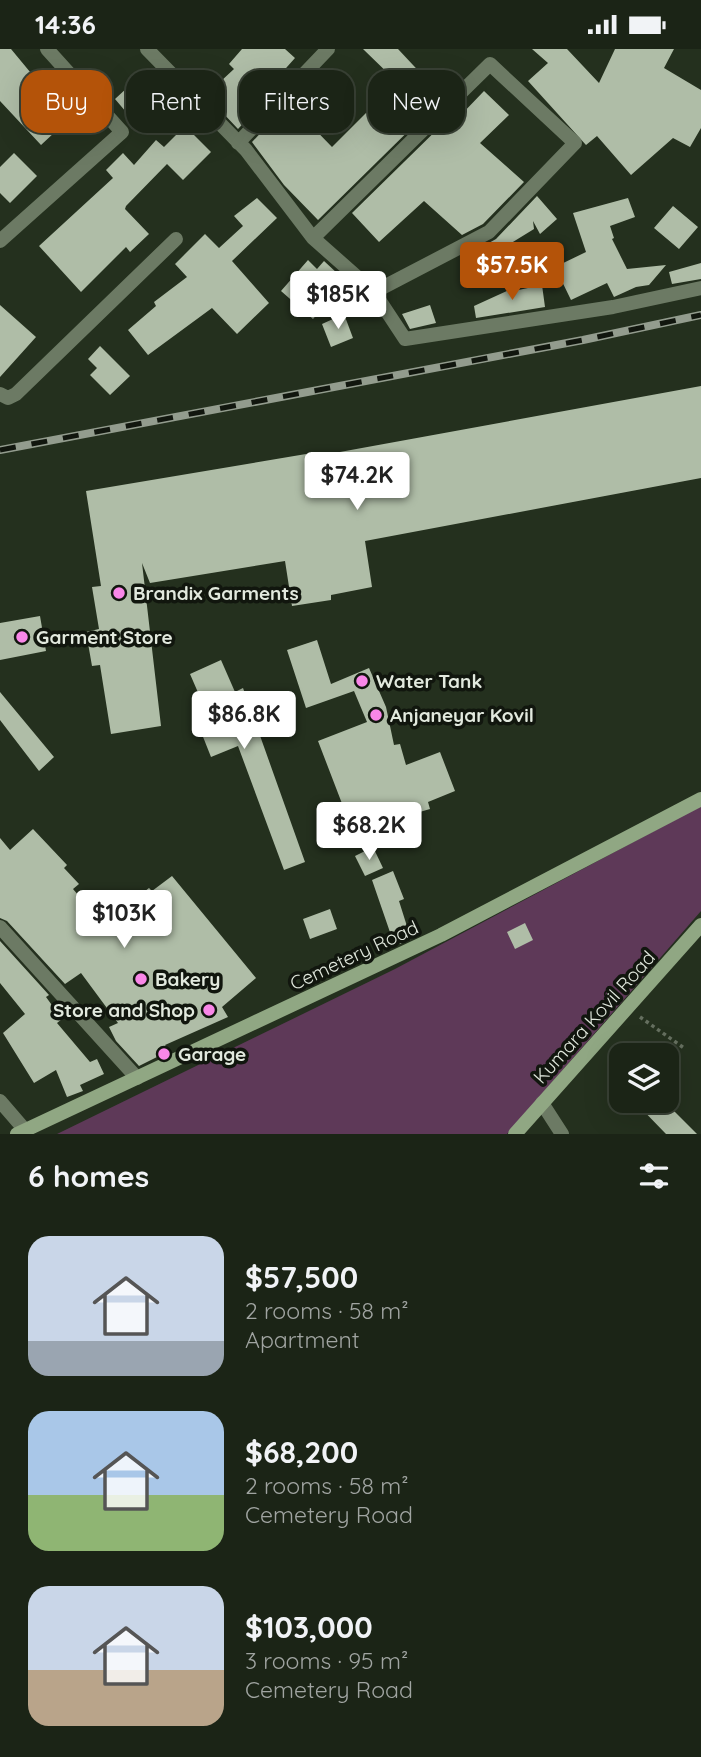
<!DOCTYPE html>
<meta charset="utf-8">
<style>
:root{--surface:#1b2416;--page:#283023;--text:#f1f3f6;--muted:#a0a4a1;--line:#394135;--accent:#b45309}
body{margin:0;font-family:Quicksand,sans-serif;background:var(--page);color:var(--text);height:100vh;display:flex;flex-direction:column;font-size:26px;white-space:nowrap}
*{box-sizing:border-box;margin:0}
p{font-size:23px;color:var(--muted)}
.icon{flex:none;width:38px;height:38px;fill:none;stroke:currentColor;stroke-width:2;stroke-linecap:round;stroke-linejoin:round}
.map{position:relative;height:1085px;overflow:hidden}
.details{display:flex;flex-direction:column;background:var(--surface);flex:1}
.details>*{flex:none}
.hud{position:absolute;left:21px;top:21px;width:660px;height:63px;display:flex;gap:14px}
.controls{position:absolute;left:609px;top:994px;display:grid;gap:14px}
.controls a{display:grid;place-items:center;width:70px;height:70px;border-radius:14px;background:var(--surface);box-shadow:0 7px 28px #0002,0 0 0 2px var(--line);font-size:35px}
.price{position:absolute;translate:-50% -60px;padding:0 16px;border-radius:7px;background:#fff;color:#222;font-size:23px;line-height:46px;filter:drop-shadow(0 2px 4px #0008)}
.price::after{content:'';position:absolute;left:50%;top:42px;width:21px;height:16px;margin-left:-10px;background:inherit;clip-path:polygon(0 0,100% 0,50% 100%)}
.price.active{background:var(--accent);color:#fff}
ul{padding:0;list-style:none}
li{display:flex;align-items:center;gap:21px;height:175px;padding:0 28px}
li span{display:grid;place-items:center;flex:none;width:196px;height:140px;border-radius:21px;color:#555}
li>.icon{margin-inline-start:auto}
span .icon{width:84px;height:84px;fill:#fffc;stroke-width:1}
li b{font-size:30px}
h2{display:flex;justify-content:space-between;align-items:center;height:84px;padding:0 28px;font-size:30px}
.tag{padding:0 24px;border-radius:21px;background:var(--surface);box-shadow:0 7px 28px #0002,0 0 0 2px var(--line);font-size:24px;line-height:63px}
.tag.active{background:var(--accent);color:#fff}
.status{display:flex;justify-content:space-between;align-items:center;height:49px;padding:0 35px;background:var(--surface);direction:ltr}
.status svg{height:19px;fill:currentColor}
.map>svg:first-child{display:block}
.green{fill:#5e3958}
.building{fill:#afbda7}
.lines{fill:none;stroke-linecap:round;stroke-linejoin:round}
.path{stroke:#656f5f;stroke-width:3.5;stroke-dasharray:3.5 3.5;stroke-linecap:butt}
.street{stroke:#6c7a64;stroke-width:14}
.secondary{stroke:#90a783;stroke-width:14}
.rail-casing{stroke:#939c8e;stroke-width:8}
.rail{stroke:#11160e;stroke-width:5;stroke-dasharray:16;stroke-linecap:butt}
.poi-dot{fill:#f987e8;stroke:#11160e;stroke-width:2.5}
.labels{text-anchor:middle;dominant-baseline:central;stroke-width:7;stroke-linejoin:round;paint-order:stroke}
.poi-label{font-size:19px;font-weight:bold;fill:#e2e9de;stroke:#11160e;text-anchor:start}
.street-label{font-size:19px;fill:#e2e9de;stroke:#11160e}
</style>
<div class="status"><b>14:36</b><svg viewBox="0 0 49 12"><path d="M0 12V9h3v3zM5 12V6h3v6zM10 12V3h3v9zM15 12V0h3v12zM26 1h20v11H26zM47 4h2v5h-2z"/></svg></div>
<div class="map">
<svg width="701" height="1085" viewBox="0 0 701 1085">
<rect width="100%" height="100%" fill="#24301e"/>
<path class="green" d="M701 757V862L507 1085H57L395 920Z"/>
<path class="building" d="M0 0H11L69 70 41 96 0 52Z
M242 0H285L295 9 254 55 258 59 238 80 206 46 234 20 229 15Z
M363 0H398L443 48 318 171 284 136 252 93 271 73 277 79 295 60 332 98 397 33Z
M532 0H567L599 34 615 0H674L664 19 701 41V79L690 98 673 89 631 126 597 87 586 96 528 32 548 14Z
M141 26 159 46 132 70 115 50Z
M484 42 509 66 480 94 524 133 483 175 462 186 424 152 379 193 352 164 456 62 460 67Z
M185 77 211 103 183 131 167 115 126 157 125 160 149 185 130 203 126 198 81 243 39 197 113 129 106 121 123 104 134 116 156 91 164 98Z
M14 104 37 127 10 154 0 144V118Z
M537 147 557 170 540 185 533 172 534 180 503 199 507 226 478 200 496 190Z
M257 149 277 169 232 212 269 254 237 285 212 259 148 306 128 281 156 257 154 253 187 228 175 215 205 185 219 199 243 177 234 167Z
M628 149 635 168 610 177 614 189 612 190 627 220 666 216 649 236 636 238 614 248 607 234 571 251 555 218 586 203 573 164Z
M673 157 698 178 679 200 654 179Z
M308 211 317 220 324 212 338 225 332 232 340 239 313 270 281 242Z
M701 214V230L672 235 669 223Z
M542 236 545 258 476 269 474 257 509 241V243Z
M0 256 36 288 0 328Z
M430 256 436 274 410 280 402 265Z
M344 265 353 289 331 298 322 275Z
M100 297 130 327 110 346 90 326 97 319 88 310Z
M701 337V429L365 492 372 538 331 546V551L292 557 285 512 150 534 142 514 161 677 111 685 100 616 92 617 86 583 99 580 92 538 101 537 86 442 306 405 307 409Z
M40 567 46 602 0 611V574Z
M317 591 331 635 369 619 386 658 394 696 400 695 406 716 440 703 455 742 428 753 430 760 375 776 378 783 356 791 318 692 367 673 354 642 306 659 287 601Z
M221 611 235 643 243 639 305 813 284 821 238 697 211 708 192 660 203 655 190 625Z
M0 643 54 708 39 722 0 671Z
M33 780 67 816 64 819 79 835 73 840 97 868 119 856 122 860 149 839 152 842 172 827 256 929 222 958 228 968 165 996 169 1002 139 1017 116 992 109 978 118 974 81 924 65 935 7 872 0 869V789L10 801Z
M373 798 383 819 365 827 355 807Z
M393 822 404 850 399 852 411 890 400 895 397 887 392 889 372 831Z
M330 860 337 880 310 890 303 870Z
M525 874 533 891 515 900 507 883Z
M0 892 49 946 46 948 62 970 57 974 90 1013 97 1010 104 1025 80 1036 83 1042 67 1048 56 1021 34 1034 3 984 25 965 0 934Z
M634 1052H664L697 1085H666Z"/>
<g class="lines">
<path class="path" d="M640 968 684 999"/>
<path class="street" d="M147 0 246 101 313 189 374 243 405 290 613 258 701 239
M238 94 328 0
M313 189 490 15 575 94 489 183 374 243
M0 192 122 83 47 0
M0 345 8 349 16 345 176 190
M0 878 137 1029
M0 1052 25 1081
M542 1054 562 1085"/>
<path class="secondary" d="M17 1085 441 886 701 750
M515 1085 701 876"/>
<defs>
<path id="rail" d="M0 401 583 291 701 266"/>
</defs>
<use href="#rail" class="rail-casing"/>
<use href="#rail" class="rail"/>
</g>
<g class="poi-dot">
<circle cx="119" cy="544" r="7"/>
<circle cx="22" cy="588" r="7"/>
<circle cx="362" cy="632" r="7"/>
<circle cx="376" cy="666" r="7"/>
<circle cx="141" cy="930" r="7"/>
<circle cx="209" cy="961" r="7"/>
<circle cx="164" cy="1005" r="7"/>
</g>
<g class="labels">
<g class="poi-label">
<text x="133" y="544">Brandix Garments</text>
<text x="36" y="588">Garment Store</text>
<text x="376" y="632">Water Tank</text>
<text x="390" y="666">Anjaneyar Kovil</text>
<text x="155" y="930">Bakery</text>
<text x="195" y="961" text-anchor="end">Store and Shop</text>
<text x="178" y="1005">Garage</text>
</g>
<g class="street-label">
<text transform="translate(354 906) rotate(-25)">Cemetery Road</text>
<text transform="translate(594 968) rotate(-48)">Kumara Kovil Road</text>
</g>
</g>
</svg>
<div class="controls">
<a><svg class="icon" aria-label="layers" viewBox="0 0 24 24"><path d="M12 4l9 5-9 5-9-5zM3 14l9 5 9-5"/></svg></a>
</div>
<b class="price active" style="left:512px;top:253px">$57.5K</b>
<b class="price" style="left:338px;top:282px">$185K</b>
<b class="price" style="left:357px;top:463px">$74.2K</b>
<b class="price" style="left:244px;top:702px">$86.8K</b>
<b class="price" style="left:369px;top:813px">$68.2K</b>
<b class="price" style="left:124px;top:901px">$103K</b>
<div class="hud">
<a class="tag active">Buy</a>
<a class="tag">Rent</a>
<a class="tag">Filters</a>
<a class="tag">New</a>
</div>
</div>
<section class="details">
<h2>6 homes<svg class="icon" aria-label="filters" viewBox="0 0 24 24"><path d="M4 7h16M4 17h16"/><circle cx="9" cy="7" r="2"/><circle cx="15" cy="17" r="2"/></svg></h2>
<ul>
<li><span style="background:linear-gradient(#c9d6e8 75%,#9aa5b1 0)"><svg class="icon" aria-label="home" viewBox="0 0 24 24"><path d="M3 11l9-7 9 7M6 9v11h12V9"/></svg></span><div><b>$57,500</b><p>2 rooms · 58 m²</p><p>Apartment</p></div></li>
<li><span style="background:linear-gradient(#a9c7e8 60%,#8fb573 0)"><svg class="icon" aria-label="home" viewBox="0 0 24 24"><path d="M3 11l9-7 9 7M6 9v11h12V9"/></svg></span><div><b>$68,200</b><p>2 rooms · 58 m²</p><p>Cemetery Road</p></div></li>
<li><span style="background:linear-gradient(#c9d6e8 60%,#b9a48a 0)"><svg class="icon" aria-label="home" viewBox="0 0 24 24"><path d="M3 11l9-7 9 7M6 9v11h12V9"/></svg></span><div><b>$103,000</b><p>3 rooms · 95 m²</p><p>Cemetery Road</p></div></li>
</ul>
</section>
